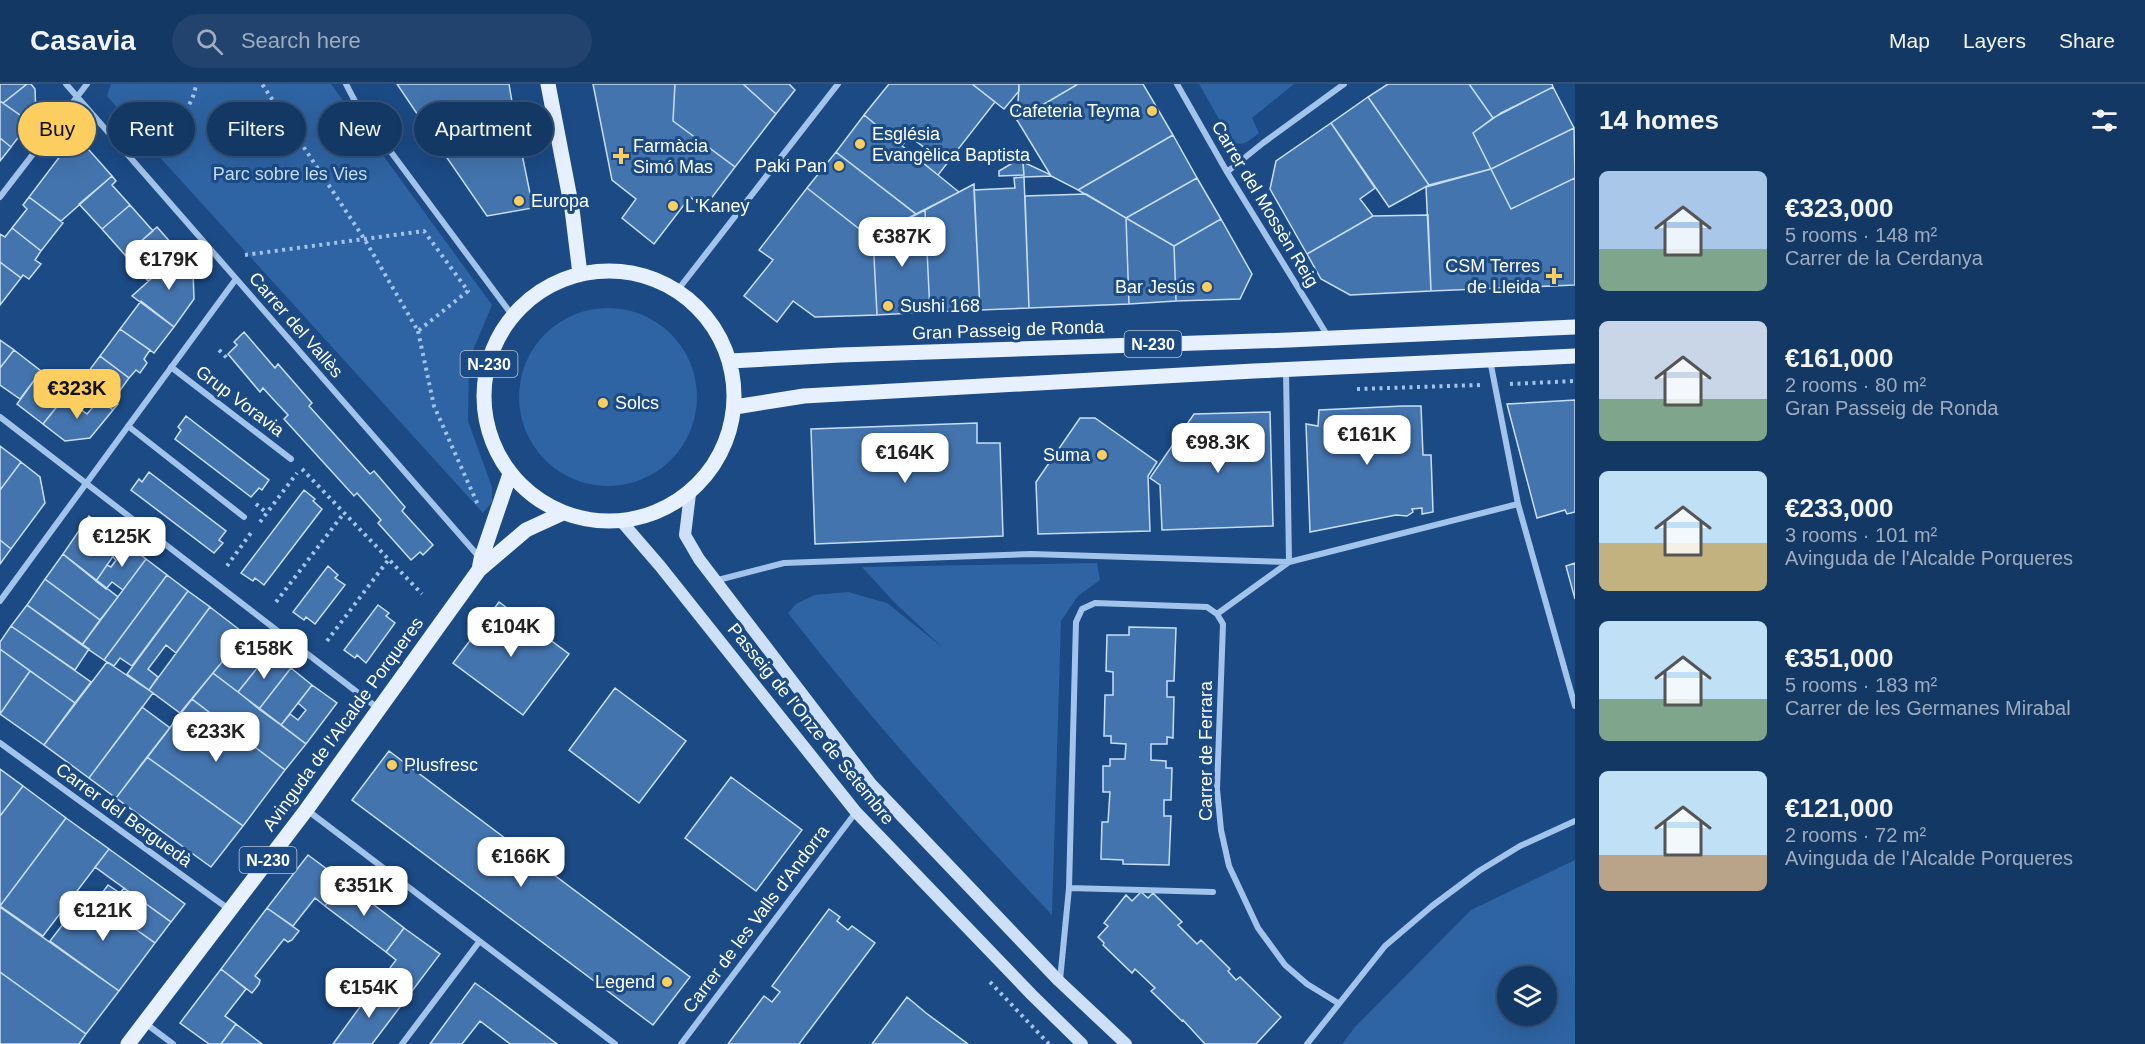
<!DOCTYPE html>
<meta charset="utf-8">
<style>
:root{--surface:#143864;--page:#21436d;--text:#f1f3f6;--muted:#9dacbf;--line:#335278;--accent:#fcce5f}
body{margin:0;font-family:Arial,sans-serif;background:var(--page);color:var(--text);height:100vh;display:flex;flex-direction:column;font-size:22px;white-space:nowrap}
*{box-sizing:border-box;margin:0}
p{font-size:20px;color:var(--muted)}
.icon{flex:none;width:33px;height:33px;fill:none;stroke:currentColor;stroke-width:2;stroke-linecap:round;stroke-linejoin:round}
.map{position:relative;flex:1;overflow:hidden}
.panel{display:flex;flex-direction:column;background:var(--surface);width:570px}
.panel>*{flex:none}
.hud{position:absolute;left:18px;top:18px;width:570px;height:54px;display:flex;gap:12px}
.tools{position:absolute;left:1497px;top:882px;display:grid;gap:12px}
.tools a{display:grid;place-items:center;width:60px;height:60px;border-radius:50%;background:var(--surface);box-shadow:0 6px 24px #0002,0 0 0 2px var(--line);font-size:30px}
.price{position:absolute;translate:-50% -51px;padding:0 14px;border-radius:12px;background:#fff;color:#222;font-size:20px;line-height:39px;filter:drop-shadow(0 2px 3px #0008)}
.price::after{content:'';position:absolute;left:50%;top:36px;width:18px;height:14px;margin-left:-9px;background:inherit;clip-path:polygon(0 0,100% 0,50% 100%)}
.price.selected{background:var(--accent);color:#111}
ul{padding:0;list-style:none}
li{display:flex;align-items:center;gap:18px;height:150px;padding:0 24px}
li span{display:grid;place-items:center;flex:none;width:168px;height:120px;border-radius:9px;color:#555}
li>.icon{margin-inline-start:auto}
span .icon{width:72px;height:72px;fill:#fffc;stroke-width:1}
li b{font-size:26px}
h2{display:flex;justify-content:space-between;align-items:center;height:72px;padding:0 24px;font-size:26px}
.tag{padding:0 21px;border-radius:27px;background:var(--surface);box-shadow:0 6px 24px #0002,0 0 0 2px var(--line);font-size:21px;line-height:54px}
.tag.selected{background:var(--accent);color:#111}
header{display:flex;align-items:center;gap:36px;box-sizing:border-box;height:84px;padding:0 30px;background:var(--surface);border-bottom:2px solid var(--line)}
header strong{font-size:28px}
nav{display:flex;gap:33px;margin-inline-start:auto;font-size:21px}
.search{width:420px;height:54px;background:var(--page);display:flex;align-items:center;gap:15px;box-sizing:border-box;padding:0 21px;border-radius:33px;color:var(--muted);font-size:22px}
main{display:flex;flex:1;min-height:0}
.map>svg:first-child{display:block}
.green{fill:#2e64a3;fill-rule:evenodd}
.building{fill:#4474ae;stroke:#c7def8;stroke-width:1.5}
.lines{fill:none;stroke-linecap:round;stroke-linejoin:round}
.path{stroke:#a2c4eb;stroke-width:4;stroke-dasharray:3 4.5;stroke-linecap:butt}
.street{stroke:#a2c4eb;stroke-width:6}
.secondary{stroke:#cee0f8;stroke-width:12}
.primary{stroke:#e7f0ff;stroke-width:15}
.poi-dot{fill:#fcce5f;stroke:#1b4a85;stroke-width:2}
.labels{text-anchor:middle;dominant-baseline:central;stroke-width:6;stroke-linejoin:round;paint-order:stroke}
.shield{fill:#1b4a85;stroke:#bbc9da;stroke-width:1.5}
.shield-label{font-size:16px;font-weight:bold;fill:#fff}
.poi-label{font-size:18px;fill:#fff;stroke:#1b4a85;text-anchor:start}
.park-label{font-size:18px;fill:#c7def8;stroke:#1b4a85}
.street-label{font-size:18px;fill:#fff;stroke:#1b4a85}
</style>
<header>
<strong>Casavia</strong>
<div class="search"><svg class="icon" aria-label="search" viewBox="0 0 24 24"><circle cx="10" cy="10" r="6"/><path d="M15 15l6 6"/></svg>Search here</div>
<nav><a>Map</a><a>Layers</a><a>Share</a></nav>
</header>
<main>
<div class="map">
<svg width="1575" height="960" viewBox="0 0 1575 960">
<rect width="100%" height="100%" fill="#1b4a85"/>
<path class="green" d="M111 0H331L492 221 469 276 468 337 492 403V418L483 429 165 79 107 12Z
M1199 0H1294L1252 34 1259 49C1250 56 1242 65 1231 56Z
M519 313a89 89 0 1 1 178 0a89 89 0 1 1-178 0Z
M1097 479 1100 496 1078 512 1061 537 1052 831C960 734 870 635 788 529L796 520 814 511 848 508 887 519 942 563 894 518 862 483Z
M1575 776V960H1342L1355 943 1471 826ZM1508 892H1546V932H1508Z"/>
<path class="building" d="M0 0H27L3 19 0 17Z
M27 0H31L35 5 36 30 30 38 3 19Z
M397 0H509L515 36 432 52Z
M593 0H675L673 37 735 83 704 124 690 113 654 160 622 134 636 115 612 96Z
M675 0H743L776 30 735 83 673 37Z
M743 0H789L795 6 776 30Z
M889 0H972L995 18 938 91 918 75 926 65 909 52 902 62 864 31Z
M972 0H1019V7L1004 25Z
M1019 0H1078L1017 36Z
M1078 0H1143L1173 51 1078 106 1051 92 1017 36Z
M1388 0H1469L1493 34 1473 49 1491 85 1429 101 1368 13Z
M1469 0H1552L1553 3 1493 34Z
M1553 3 1574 44 1491 85 1473 49 1501 29Z
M1368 13 1429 101 1389 123 1331 39Z
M0 17 30 38 11 63 0 54Z
M864 31 938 91 959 108 916 130 836 68Z
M515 36 533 124 487 132 432 52Z
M1331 39 1375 104 1360 115 1373 132 1307 170 1270 105 1276 77Z
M1574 44 1575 94 1511 125 1491 85Z
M1173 51 1197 94 1126 134 1078 106Z
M0 54 11 63 0 77Z
M89 66 112 92 61 137 29 113 64 67Z
M836 68 916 130 871 154 807 104Z
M1016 74 1023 78 1024 91 999 92V87L1016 77Z
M1023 78 1049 90 1051 92 1024 93Z
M1491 85 1511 125 1575 94V201L1431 207 1426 103Z
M112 92 116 97 112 101 130 121 102 145 79 120Z
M1024 93 1029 224 980 226 974 106 1015 104 1014 94Z
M1197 94 1221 135 1174 162 1126 134Z
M974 100 980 226 930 228 925 126Z
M807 104 871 154 873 153 877 231 815 233 793 217 777 238 744 212 773 176 759 166Z
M1086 110 1126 134 1129 220 1029 224 1025 112Z
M29 113 63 139 41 167 12 144 27 125 23 121Z
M130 121 153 147 125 171 102 145Z
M925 126 930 228 877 231 873 153Z
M1428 131 1431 207 1350 211 1321 195 1307 170 1373 132Z
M1126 134 1174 162 1176 217 1129 220Z
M1221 135 1252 190 1240 215 1176 217 1174 162Z
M157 143 180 169 148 197 125 171Z
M12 144 41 167 35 176 41 180 29 195 23 191 21 194 0 178V150L5 153Z
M180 169 193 187 194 215 174 243 132 212Z
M0 178 21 194 0 221Z
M141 217 174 243 154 269 120 245Z
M120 245 150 266 144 275 147 279 140 289 136 286 129 294 100 272Z
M244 248 275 284 278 280 312 319 309 322 370 390 374 387 405 423 402 427 433 461 423 471 420 468 411 476 378 439 381 436 357 409 354 412 284 335 288 331 273 315 263 304 260 308 228 270 237 261 234 258Z
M0 256 14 266 0 284Z
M14 266 41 287 20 315 0 301V284Z
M100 272 129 294 113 316 118 320 113 326 79 300Z
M41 287 69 308 43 340 17 320Z
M64 313 87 330 100 315 113 326 90 354 65 357 43 340Z
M1575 316V428L1567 430 1565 426 1537 434 1507 320Z
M1403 322H1421L1423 371H1431L1433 428 1422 430V424L1412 425 1413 428 1407 432 1396 431 1310 448 1306 340 1318 342 1319 326Z
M1270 328 1273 442 1162 446 1160 401 1150 394 1194 330Z
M186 332 269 396 262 406 259 404 251 413 175 355 181 346 178 343Z
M1080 334H1095L1157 378 1148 392 1150 447 1038 450 1036 398Z
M977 339V359H1000L1003 452 815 460 811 345Z
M0 362 21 378 0 406Z
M21 378 40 393 45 419 11 465 0 456V406Z
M149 388 226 447 219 456 223 459 214 469 131 406 139 395 142 398Z
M304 406 315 415 313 417 322 425 264 501 255 494 253 497 241 489Z
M89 432 123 458 96 497 63 470Z
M0 456 11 465 0 480Z
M123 458 146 475 123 506 112 498 106 505 96 497 107 481 111 483 116 476 113 473Z
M63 470 118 513 100 536 45 495Z
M146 475 167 491 104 576 82 561Z
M1575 479V515L1566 482Z
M328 482 338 491 335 494 345 501 315 540 306 533 304 536 293 528Z
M167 491 188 507 132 582 120 574 114 582 107 578 104 576Z
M45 495 100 536 82 561 27 521Z
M188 507 210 523 176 569 166 561 148 585 158 593 149 606 127 590Z
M499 518 569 570 523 631 453 579Z
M27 521 89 565 75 586 11 542Z
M378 521 389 529 386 532 395 539 366 579 357 571 355 574 344 566Z
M210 523 245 550 180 629 149 606Z
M11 542 91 598 75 619 0 565V558Z
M1129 543 1176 544 1174 597H1167V613H1174L1173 654 1167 653V660H1151V676L1166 677V684H1172L1171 716H1164V732H1171L1169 781 1123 780V776L1101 775 1102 738H1108L1110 708H1103V682H1110V675H1125L1126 660 1111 659V652H1104L1105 611H1113V588L1106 587 1107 551H1129Z
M245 550 270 568 238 608 213 589Z
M0 565 30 587 0 630Z
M270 568 291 584 259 625 238 608Z
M107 578 153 609 89 694 44 661Z
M291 584 312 601 281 641 259 625Z
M30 587 75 619 44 661 0 630Z
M213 589 306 660 285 686 192 615Z
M312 601 337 619 306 660 281 641 290 630 298 636 306 626 298 619Z
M615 604 686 657 639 719 569 666Z
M192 615 285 686 243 742 147 673Z
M142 623 170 644 116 714 89 694Z
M389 667 690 893 653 941 352 716Z
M147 673 243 742 211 783 116 714Z
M0 685 23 702 0 732Z
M731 693 802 746 756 807 685 754Z
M23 702 66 734 0 822V732Z
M66 734 109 765 43 852 0 822Z
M109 765 185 820 171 838 95 783Z
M308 771 343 797 325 822 315 814 293 842 267 824Z
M343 797 404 844 386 868 325 822Z
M108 801 120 809 124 804 171 838 155 859 96 817Z
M1141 808 1148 814 1153 809 1182 838 1178 841 1197 860 1201 856 1230 885 1228 887 1236 896 1240 893 1281 933 1256 960H1205L1183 936 1182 937 1151 907 1155 904 1135 885 1132 889 1103 861 1104 859 1098 853 1108 842 1104 839 1126 811 1132 817Z
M86 810 155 859 119 907 50 857Z
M0 823 119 907 86 950 0 888Z
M267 824 299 847 292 856 288 858 284 855 255 892 260 896 259 900 252 909 221 885Z
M829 825 840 833 837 837 848 846 852 842 875 859 799 960H728L764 912 772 918 780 908 772 902Z
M404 844 440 870 400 923 375 904 396 876 386 868Z
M221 885 246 905 225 932 236 940 221 960H209L180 939Z
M0 888 86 950 79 960H0Z
M475 899 489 909 557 960H510L480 937 462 960H430Z
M368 900 400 923 372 960H333L365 916 359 911Z
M907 913 926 929 968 960H872Z
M236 940 262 960H221Z"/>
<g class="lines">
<path class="path" d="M131 44C142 44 155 47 165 42 182 35 194 18 196 0
M245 171 424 147 468 207 418 247 365 156 262 0
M418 247 434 322 478 421
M219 266 229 276
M1510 300 1575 297
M1357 305 1481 301
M302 385 422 510
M256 420 267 429
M260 438 297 389
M227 482 253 446
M276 518 344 429
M327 557 389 475
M990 898 1049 960"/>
<path class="street" d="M66 0 480 474
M346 0 359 25 512 231
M1177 0 1227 88 1329 254
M1227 88 1263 59 1344 0
M0 113 87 0
M677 207 838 0
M1490 276 1518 420 1575 622
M171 283 291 375
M0 333 379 625
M128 342 244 433
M714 497 784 479 1031 470 1289 478 1518 420
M0 517 236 195
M1217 530 1289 478 1286 286
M0 659 230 826
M307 726 615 960
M1069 804 1213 808
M1060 896 1069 804 1076 538 1082 525 1095 519 1207 523 1217 530 1223 540 1217 705 1221 746 1229 782 1258 844 1285 881 1307 900 1338 919
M145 939 173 960
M402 960 479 858
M681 960 856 728
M1307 960 1385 862 1432 822 1479 787 1520 762 1575 737"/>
<path class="secondary" d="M690 410 685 451 699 475 871 700 1059 897 1126 960
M622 438 660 482 856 728 1032 911 1082 960"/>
<path class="primary" d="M548 0 572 125 580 190
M484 312a125 125 0 1 1 250 0a125 125 0 1 1-250 0Z
M730 277 840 271 1289 256 1575 243
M735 323 804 312 1254 287 1575 272
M479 486 481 475 510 390
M128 960 307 725 479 486 526 446 563 429"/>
</g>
<g class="poi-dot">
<circle cx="1152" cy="27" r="6"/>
<circle cx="860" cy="60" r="6"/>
<path d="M618 63h6v6h6v6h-6v6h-6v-6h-6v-6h6z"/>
<circle cx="839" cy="82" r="6"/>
<circle cx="519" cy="117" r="6"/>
<circle cx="673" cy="122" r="6"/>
<path d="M1551 183h6v6h6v6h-6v6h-6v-6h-6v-6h6z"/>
<circle cx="1207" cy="203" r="6"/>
<circle cx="888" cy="222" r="6"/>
<circle cx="603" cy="319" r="6"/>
<circle cx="1102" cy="371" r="6"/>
<circle cx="392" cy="681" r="6"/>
<circle cx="667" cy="898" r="6"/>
</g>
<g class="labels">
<g class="shield">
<rect x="1124.5" y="247" width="57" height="26" rx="4.5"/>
<rect x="460.5" y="267" width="57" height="26" rx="4.5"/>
<rect x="239.5" y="763" width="57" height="26" rx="4.5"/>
</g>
<g class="shield-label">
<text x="1153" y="260">N-230</text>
<text x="489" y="280">N-230</text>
<text x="268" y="776">N-230</text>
</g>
<g class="poi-label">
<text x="1140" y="27" text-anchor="end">Cafeteria Teyma</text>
<text x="872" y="50">Església<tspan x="872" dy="21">Evangèlica Baptista</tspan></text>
<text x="633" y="62">Farmàcia<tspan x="633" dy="21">Simó Mas</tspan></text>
<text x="827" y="82" text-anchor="end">Paki Pan</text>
<text x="531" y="117">Europa</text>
<text x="685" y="122">L'Kaney</text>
<text x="1540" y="182" text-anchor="end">CSM Terres<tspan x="1540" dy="21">de Lleida</tspan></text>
<text x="1195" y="203" text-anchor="end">Bar Jesús</text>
<text x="900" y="222">Sushi 168</text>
<text x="615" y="319">Solcs</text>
<text x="1090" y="371" text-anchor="end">Suma</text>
<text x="404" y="681">Plusfresc</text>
<text x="655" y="898" text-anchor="end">Legend</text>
</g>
<g class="park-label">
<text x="290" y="90">Parc sobre les Vies</text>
</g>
<g class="street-label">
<text transform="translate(1265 120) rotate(59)">Carrer del Mossèn Reig</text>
<text transform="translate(296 241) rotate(49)">Carrer del Vallès</text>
<text transform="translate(1008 246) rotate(-2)">Gran Passeig de Ronda</text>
<text transform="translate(240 317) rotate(37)">Grup Voravia</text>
<text transform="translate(343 640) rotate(-54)">Avinguda de l'Alcalde Porqueres</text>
<text transform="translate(811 640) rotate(51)">Passeig de l'Onze de Setembre</text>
<text transform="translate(1206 667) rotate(-90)">Carrer de Ferrara</text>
<text transform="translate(124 731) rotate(36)">Carrer del Berguedà</text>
<text transform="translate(756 835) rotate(-53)">Carrer de les Valls d'Andorra</text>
</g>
</g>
</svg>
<div class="tools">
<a><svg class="icon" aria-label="layers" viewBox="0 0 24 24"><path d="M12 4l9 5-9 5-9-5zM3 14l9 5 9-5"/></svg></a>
</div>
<b class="price" style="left:902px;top:184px">€387K</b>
<b class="price" style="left:169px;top:207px">€179K</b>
<b class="price selected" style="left:77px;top:336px">€323K</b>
<b class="price" style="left:1367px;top:382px">€161K</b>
<b class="price" style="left:1218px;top:390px">€98.3K</b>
<b class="price" style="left:905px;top:400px">€164K</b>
<b class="price" style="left:122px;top:484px">€125K</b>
<b class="price" style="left:511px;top:574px">€104K</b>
<b class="price" style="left:264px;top:596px">€158K</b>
<b class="price" style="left:216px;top:679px">€233K</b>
<b class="price" style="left:521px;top:804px">€166K</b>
<b class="price" style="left:364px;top:833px">€351K</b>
<b class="price" style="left:103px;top:858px">€121K</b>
<b class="price" style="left:369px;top:935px">€154K</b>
<div class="hud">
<a class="tag selected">Buy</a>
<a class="tag">Rent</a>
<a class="tag">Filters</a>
<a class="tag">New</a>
<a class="tag">Apartment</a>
</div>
</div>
<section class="panel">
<h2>14 homes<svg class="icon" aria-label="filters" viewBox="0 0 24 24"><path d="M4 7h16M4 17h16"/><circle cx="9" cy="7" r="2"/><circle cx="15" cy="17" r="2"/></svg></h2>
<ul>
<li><span style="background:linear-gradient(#a9c7e8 65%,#7fa58c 0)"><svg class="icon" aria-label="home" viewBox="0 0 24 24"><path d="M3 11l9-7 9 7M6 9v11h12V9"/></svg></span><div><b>€323,000</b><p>5 rooms · 148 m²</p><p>Carrer de la Cerdanya</p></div></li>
<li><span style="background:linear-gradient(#c9d6e8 65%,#7fa58c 0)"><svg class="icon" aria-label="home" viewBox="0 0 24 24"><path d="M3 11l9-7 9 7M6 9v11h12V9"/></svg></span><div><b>€161,000</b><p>2 rooms · 80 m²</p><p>Gran Passeig de Ronda</p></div></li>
<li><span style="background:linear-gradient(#bfe0f5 60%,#c2b280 0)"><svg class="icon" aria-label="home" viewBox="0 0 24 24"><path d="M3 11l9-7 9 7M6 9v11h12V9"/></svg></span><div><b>€233,000</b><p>3 rooms · 101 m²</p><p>Avinguda de l'Alcalde Porqueres</p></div></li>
<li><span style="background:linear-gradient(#bfe0f5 65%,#7fa58c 0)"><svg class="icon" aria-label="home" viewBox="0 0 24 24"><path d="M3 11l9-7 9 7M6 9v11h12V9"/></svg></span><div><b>€351,000</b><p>5 rooms · 183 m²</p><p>Carrer de les Germanes Mirabal</p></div></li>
<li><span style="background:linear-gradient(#bfe0f5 70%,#b9a48a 0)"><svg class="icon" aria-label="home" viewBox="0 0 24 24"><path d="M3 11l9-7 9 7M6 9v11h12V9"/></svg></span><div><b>€121,000</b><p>2 rooms · 72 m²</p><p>Avinguda de l'Alcalde Porqueres</p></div></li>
</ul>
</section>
</main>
